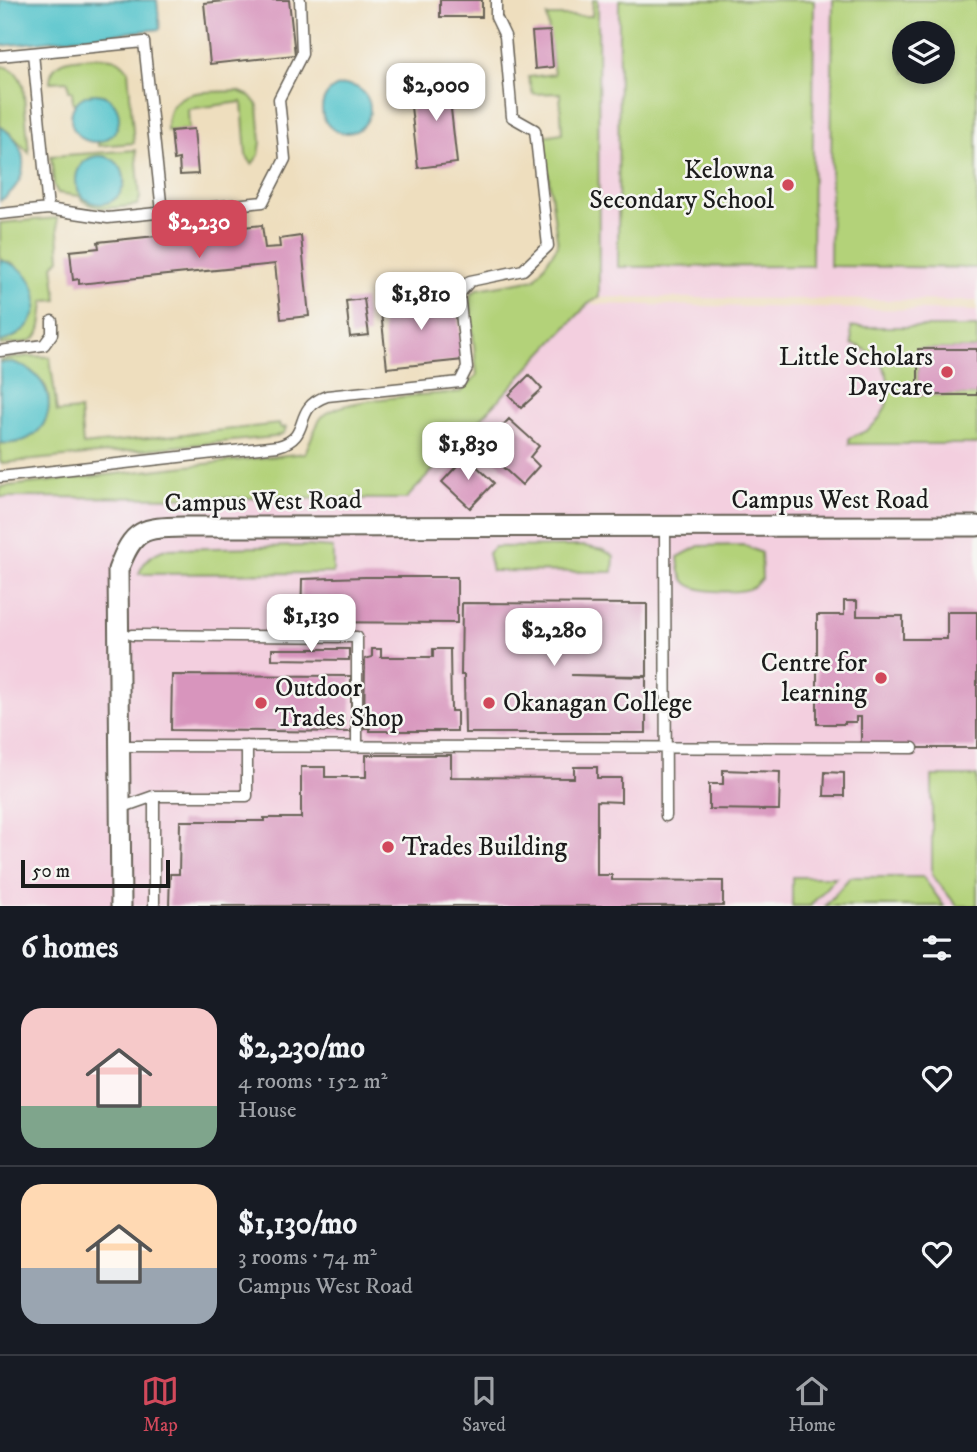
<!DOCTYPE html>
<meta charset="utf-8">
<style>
:root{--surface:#171b24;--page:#20242c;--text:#f1f3f6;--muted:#9ea1a6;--line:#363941;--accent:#d1495b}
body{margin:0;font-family:"IM FELL DW Pica",serif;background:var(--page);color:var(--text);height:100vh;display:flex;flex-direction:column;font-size:26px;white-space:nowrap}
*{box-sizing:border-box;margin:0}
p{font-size:23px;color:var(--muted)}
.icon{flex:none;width:38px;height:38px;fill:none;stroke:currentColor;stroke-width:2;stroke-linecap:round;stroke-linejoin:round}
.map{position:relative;height:906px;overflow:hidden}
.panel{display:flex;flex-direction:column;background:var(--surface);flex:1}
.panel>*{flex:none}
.fabs{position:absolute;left:892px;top:21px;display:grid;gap:14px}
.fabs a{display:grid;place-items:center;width:63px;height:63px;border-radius:50%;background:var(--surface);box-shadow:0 4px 10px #0003;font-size:35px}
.scale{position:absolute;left:21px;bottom:18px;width:149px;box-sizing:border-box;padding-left:7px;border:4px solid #1c1c1c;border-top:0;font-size:19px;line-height:24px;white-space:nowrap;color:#1c1c1c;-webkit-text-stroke:5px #f6f6f2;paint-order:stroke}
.price{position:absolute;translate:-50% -60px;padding:0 16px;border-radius:14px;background:#fff;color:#222;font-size:23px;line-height:46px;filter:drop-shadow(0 2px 4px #0008)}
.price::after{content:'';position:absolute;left:50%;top:42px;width:21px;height:16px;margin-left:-10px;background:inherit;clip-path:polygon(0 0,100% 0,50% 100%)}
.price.active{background:var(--accent);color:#fff}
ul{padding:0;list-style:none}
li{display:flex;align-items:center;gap:21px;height:175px;padding:0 21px}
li+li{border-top:2px solid var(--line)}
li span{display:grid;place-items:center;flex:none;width:196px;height:140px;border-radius:21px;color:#555}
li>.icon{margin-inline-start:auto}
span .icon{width:84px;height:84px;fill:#fffc;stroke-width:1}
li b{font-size:30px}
h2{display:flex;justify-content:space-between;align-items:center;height:84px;padding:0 21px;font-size:30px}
.tab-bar{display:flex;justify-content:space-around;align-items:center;height:98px;border-top:2px solid var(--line);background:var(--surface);font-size:19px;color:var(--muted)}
.tab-bar a{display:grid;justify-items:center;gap:4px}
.tab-bar .active{color:var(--accent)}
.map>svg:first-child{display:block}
.built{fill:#f3cfdf;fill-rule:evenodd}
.green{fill:#b3d279;stroke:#68774a;stroke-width:2;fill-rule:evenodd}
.water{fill:#57c5cc;stroke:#3a7074;stroke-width:2}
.building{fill:#d895bd}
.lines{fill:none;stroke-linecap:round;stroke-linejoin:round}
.service-casing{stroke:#666055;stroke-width:13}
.minor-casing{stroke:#666055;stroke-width:23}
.service{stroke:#fff;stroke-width:10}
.minor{stroke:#fff;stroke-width:19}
.poi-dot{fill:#d1495b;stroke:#f6f6f2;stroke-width:2.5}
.labels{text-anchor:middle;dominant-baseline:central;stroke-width:5;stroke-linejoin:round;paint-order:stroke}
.poi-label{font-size:26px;fill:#1c1c1c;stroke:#f6f6f2;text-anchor:end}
.street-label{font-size:26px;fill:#1c1c1c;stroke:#f6f6f2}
</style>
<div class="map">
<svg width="977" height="906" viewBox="0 0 977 906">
<rect width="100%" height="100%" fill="#f6f6f2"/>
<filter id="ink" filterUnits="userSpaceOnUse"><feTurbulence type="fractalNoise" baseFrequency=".0143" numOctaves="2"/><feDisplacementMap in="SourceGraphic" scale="14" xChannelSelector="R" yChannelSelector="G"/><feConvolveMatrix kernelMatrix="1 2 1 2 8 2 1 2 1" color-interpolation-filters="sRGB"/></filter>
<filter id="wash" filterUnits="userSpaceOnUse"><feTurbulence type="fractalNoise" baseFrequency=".00686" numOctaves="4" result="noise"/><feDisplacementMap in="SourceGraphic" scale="28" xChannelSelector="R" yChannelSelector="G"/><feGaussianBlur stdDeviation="1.57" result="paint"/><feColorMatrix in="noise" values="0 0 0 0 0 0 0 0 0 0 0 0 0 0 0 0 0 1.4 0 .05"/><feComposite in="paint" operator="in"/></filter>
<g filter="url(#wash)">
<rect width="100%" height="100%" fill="#eedebe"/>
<path class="built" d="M598 0H977V301L599 297ZM905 33H943V72H905Z
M588 304 977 311V906H0V497L406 499Z"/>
<path class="green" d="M593 0H598L599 297 588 304 406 499 0 497V487L305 453C309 444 317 423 321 418 337 397 433 395 461 392L477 375 470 302 471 294 478 289 535 279 558 245 543 136 562 133 560 93 533 94 528 77 554 74 547 16H592Z
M619 0H814L812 266 618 267Z
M833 0H977V268L830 266ZM905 33H943V72H905Z
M96 57C111 57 119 57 128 70L134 143 98 146V142C122 134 125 108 103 95L81 99 75 104 73 103 72 91H69L68 81 50 82C51 56 76 59 96 57Z
M0 66C13 67 18 73 23 85L29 153 11 134 0 126Z
M238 91 250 96 258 106 261 142 259 155 252 164 246 155 242 102 188 109 189 130 167 131C165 85 205 93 238 91Z
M136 150 140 198 137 205C119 207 92 214 79 196L58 193 54 186 51 156ZM101 156C113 158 131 176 122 190 119 195 109 200 103 203L88 200 81 166 93 157Z
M57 218 60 259 53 265 57 300 44 301C40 343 41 341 0 345V342C20 337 30 328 36 308L14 264 0 260V223Z
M851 327H977V349H918V395H977V444H849V438C855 435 864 433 869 429 902 401 893 356 852 344Z
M30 356 50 357 57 412 80 410 83 445 279 424 281 428 286 427 284 433 274 437 2 463 0 462V443C25 446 48 431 49 404 49 397 48 388 43 383 40 380 34 377 29 374 19 366 13 362 0 363V360Z
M744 545 761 553 762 579C760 580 755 586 753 587 741 594 698 593 687 583 679 576 679 567 678 557L699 546Z
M305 546 333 548V573L139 574C143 561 153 553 166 549Z
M583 546 603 550 614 556 613 572 492 571 488 553 494 547Z
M932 776H977V906H957L932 875Z
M792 877H836L810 906H792Z
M850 877H923L944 906H825Z"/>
<path class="water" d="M0 0H157L160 29 0 46Z
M322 109a24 24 0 1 1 48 0a24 24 0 1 1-48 0Z
M71 118a24 24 0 1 1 48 0a24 24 0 1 1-48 0Z
M0 126C31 147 31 180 0 201Z
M76 180a24 24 0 1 1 48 0a24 24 0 1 1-48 0Z
M0 260C49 272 49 330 0 342Z
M13 362C69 380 55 449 0 443V363Z"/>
<g id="blocks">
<path class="building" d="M237 0H289L295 55 210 64 204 3Z
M440 0H482V17H440Z
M550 31 553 67 535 69 532 32Z
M470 83 472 97 450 100 457 163 418 168 409 89Z
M194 129 198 174 180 175 179 159 174 160 171 131Z
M262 225 265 248 280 247 279 239 301 236 309 316 281 319 275 264 79 284V279L73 280 70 251 99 248 98 242Z
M456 295 463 360 387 368 380 303Z
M364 299 369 335 350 337 346 301Z
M918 349H977V395H918Z
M529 375 542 389 521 408 509 395Z
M509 419 539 446 530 457 539 466 522 485 482 448Z
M466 456 494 483 470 508 442 482Z
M365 577H457V623L301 622 302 579Z
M844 601H857V616H903V639H947V612H977V748H861V717H856V722H845V724H817V615H844Z
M462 603 647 604V676L571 675 646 677V733H465L464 675H461Z
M272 649H349V660L272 659Z
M372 649H381V657H433V649H450L451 711H457V731H370V728H364L365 659 372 657Z
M172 675 351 676V732L171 730Z
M366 755H451V777L574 778V767H597V778H621V802L597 801V875H612V880L723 881V906H169L170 874H179L180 821H264V818H301V767H325V777H366Z
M723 770 780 772 779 810 709 809V784H723Z
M825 772 844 773V796H824Z"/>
</g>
</g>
<g filter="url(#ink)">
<use href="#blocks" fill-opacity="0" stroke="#666055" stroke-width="2"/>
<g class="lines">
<defs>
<path id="service" d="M33 53 48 209
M0 56 144 42 162 212
M0 214 48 209 108 218 263 202 285 159 279 99 302 54 300 0
M0 351 44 345 52 334V321
M0 477 278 446C314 436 290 409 327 396L460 382 467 368 459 294 470 281 523 270 548 246 535 130 512 117 505 36 496 17V0
M665 527 666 816
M132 635 357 637V747
M119 746 913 748
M154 796V906
M120 808 154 796H247V746"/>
<path id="minor" d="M121 906 118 570C134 527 143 528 187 527L977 526"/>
</defs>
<use href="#service" class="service-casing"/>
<use href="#minor" class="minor-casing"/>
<use href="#service" class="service"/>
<use href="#minor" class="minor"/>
</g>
</g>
<g class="poi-dot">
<circle cx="788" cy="185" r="7"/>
<circle cx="947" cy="372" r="7"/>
<circle cx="881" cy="678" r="7"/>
<circle cx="261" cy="703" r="7"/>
<circle cx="489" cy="703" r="7"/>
<circle cx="388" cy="847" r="7"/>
</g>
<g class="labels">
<g class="poi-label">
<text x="774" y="170">Kelowna<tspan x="774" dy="30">Secondary School</tspan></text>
<text x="933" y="357">Little Scholars<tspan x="933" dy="30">Daycare</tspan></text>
<text x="867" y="663">Centre for<tspan x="867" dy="30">learning</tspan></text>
<text x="275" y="688" text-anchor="start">Outdoor<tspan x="275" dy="30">Trades Shop</tspan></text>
<text x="503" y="703" text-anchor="start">Okanagan College</text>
<text x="402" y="847" text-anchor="start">Trades Building</text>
</g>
<g class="street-label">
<text x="830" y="500">Campus West Road</text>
<text transform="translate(263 502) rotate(-1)">Campus West Road</text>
</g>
</g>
</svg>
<div class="fabs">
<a><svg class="icon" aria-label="layers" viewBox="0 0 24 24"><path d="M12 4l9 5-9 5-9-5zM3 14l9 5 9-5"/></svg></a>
</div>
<div class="scale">50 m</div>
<b class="price" style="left:436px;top:123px">$2,000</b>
<b class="price active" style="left:199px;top:260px">$2,230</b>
<b class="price" style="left:421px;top:332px">$1,810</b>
<b class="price" style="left:468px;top:482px">$1,830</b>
<b class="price" style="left:311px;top:654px">$1,130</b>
<b class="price" style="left:554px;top:668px">$2,280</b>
</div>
<section class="panel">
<h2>6 homes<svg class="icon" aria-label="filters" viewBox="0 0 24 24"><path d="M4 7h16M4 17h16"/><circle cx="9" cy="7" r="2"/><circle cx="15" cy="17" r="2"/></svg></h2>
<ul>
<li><span style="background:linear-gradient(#f6c9c9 70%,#7fa58c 0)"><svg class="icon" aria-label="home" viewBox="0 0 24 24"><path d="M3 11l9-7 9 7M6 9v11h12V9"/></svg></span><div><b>$2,230/mo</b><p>4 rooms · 152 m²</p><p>House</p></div><svg class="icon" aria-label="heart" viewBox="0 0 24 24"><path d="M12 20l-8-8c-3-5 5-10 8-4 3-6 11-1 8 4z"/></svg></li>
<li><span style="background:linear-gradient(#ffd9b3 60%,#9aa5b1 0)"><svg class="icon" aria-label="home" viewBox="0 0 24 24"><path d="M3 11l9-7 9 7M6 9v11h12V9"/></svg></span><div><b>$1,130/mo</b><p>3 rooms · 74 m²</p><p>Campus West Road</p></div><svg class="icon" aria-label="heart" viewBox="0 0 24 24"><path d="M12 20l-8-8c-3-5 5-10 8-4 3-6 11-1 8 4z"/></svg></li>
</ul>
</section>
<nav class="tab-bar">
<a class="active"><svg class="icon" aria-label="map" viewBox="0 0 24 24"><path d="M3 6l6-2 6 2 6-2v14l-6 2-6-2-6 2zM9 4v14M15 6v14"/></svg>Map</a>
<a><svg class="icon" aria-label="saved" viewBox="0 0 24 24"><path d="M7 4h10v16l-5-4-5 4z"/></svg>Saved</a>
<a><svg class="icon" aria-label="home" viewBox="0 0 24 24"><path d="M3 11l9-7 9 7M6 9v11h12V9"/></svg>Home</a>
</nav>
